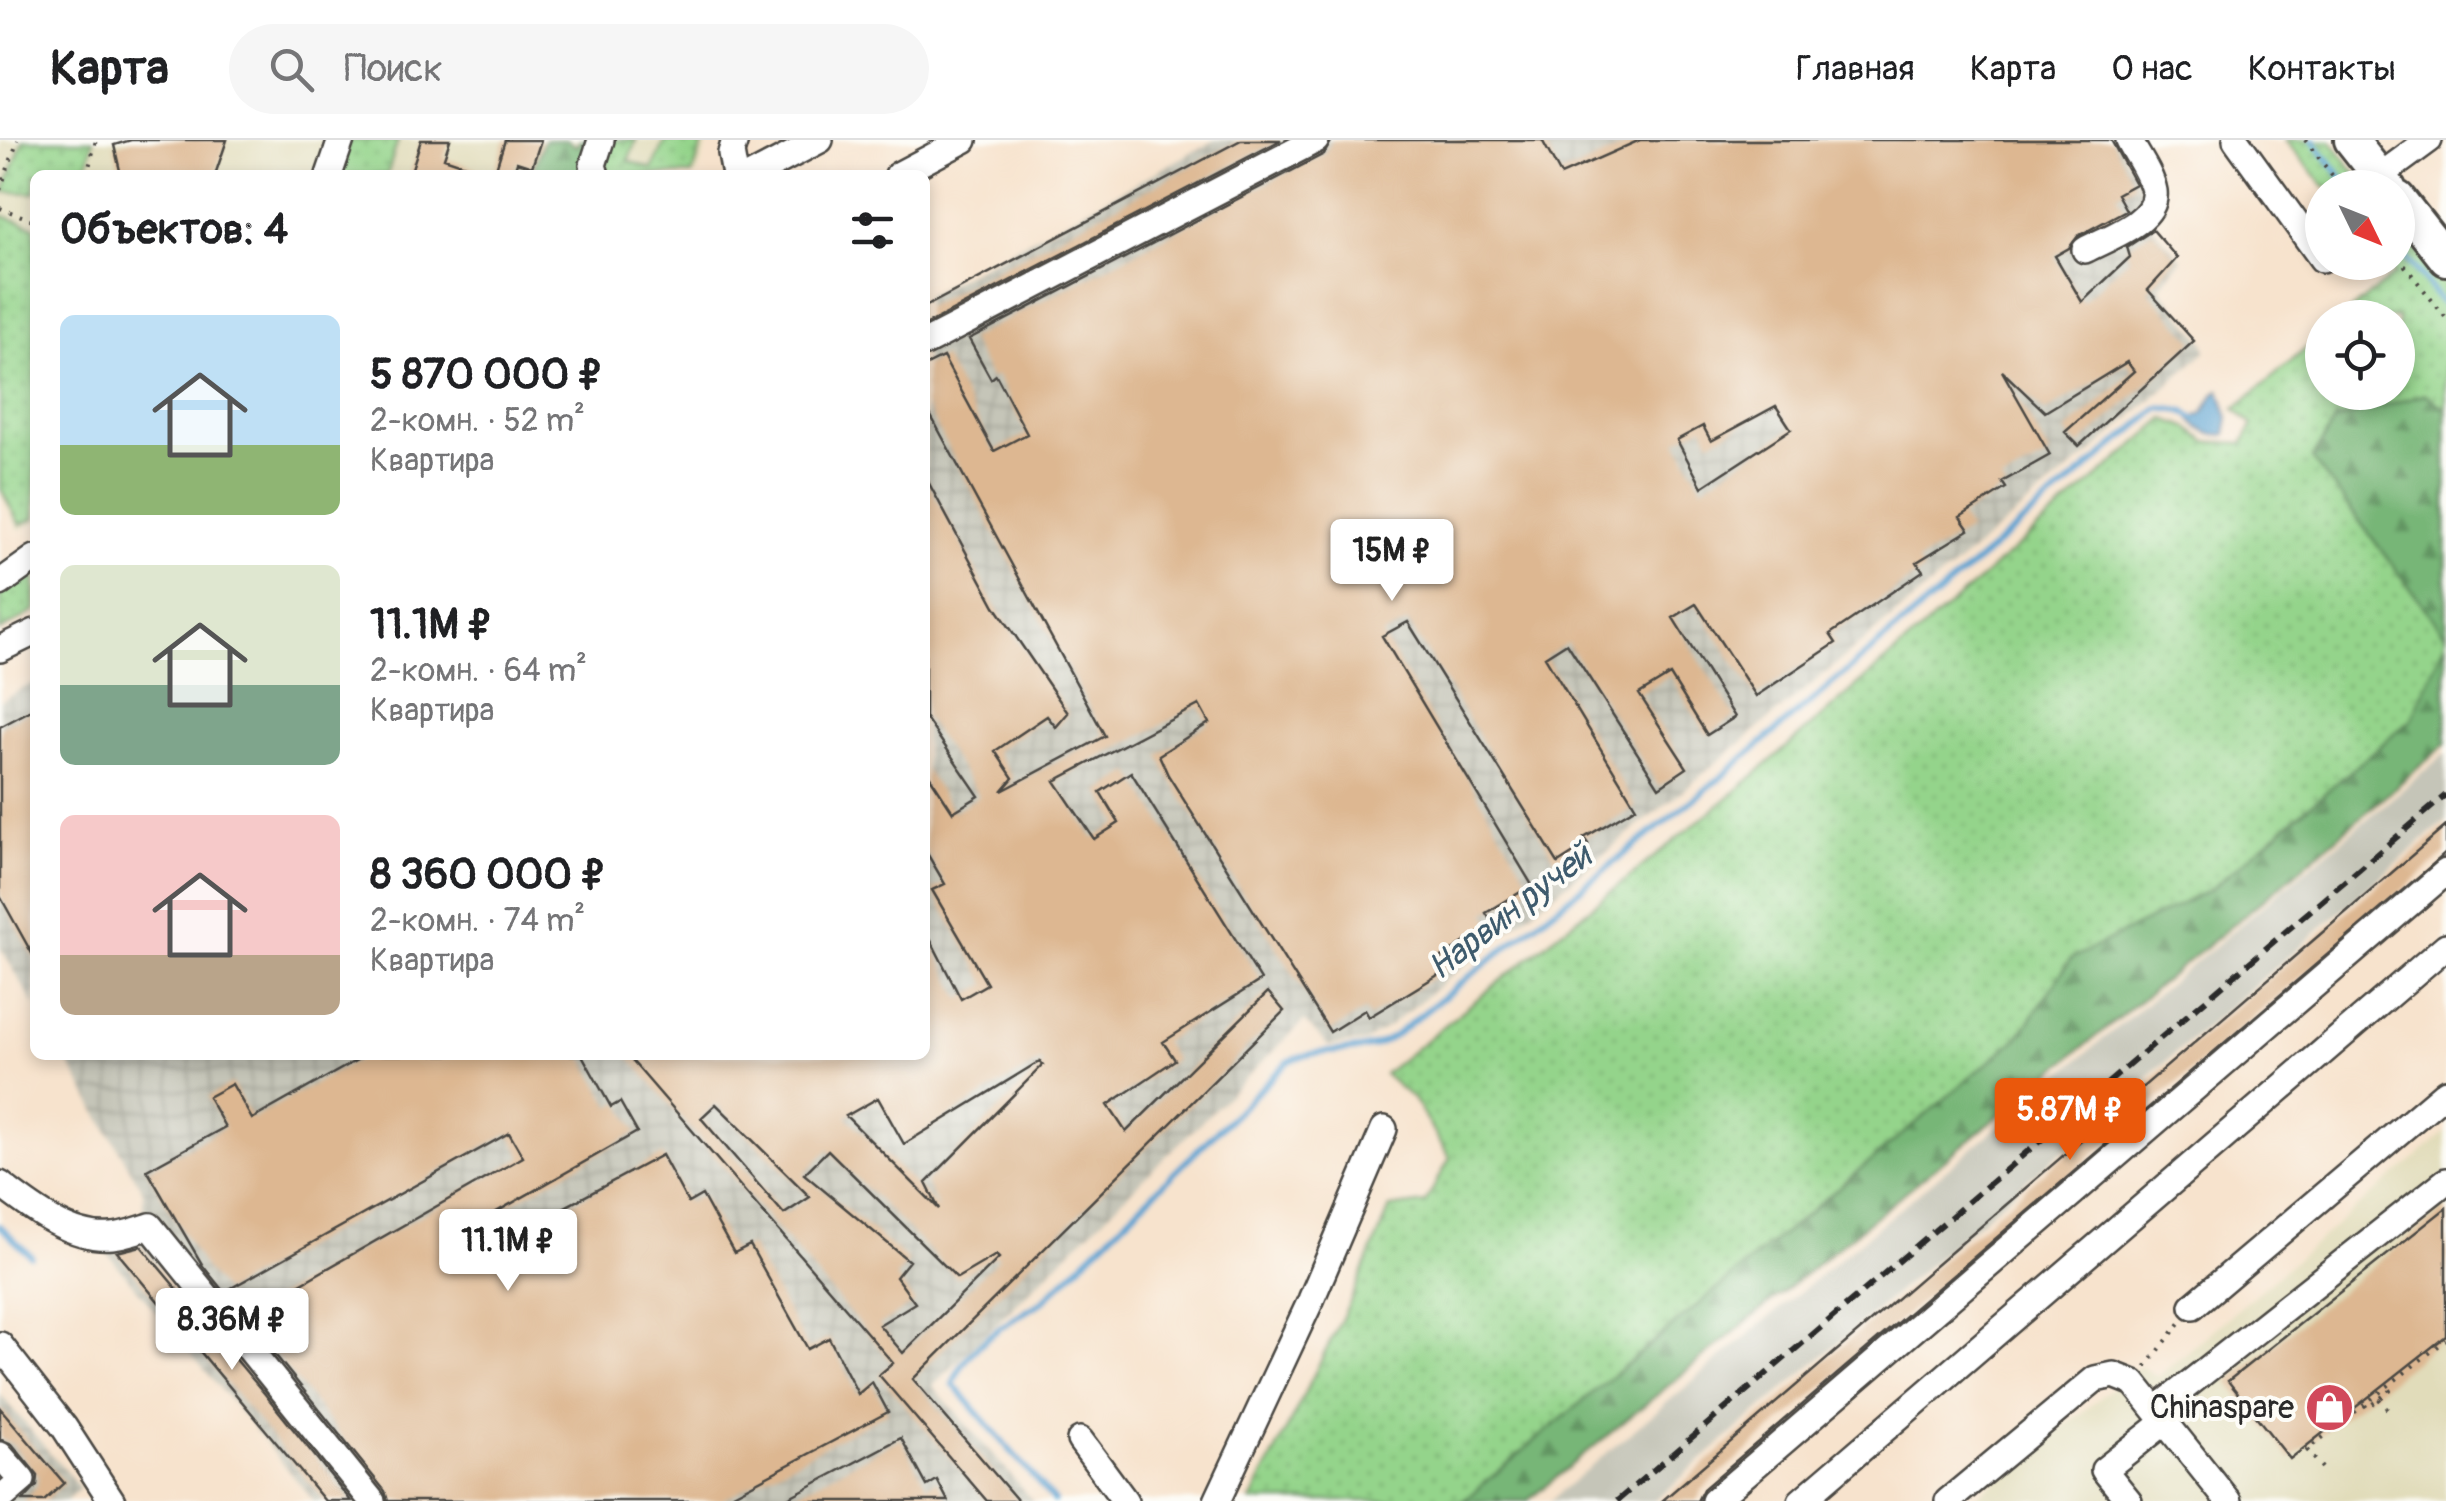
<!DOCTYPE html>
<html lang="ru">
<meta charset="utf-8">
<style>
:root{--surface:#fff;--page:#f6f6f6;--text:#202124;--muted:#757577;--line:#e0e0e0;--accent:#ea580c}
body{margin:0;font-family:Pangolin,sans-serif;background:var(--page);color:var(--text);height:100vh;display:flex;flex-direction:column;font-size:38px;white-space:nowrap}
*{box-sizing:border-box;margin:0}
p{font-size:32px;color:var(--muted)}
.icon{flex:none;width:55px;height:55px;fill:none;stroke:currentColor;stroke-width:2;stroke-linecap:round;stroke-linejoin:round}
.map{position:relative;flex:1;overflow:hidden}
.drawer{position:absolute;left:30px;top:30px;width:900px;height:890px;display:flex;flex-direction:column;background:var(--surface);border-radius:15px;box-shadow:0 5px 15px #0003}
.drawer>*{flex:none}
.needle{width:65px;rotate:133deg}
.controls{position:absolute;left:2305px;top:30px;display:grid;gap:20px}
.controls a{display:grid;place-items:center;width:110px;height:110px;border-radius:50%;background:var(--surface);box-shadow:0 5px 15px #0003;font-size:50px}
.price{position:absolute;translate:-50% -85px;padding:0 22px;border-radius:10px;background:#fff;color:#222;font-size:32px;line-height:65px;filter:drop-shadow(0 2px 5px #0008)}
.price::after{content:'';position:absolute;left:50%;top:60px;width:30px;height:22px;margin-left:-15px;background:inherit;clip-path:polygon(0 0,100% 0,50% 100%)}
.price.selected{background:var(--accent);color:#fff}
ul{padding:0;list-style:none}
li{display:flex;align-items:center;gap:30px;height:250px;padding:0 30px}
li span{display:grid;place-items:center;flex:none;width:280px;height:200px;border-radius:15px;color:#555}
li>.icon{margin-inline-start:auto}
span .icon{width:120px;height:120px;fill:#fffc;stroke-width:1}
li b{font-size:42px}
h2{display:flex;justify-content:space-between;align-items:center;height:120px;padding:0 30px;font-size:42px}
header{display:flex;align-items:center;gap:60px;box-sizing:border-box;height:140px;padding:0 50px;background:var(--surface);border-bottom:2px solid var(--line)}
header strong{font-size:48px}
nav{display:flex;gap:55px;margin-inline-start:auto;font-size:35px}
.search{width:700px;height:90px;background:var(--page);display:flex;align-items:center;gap:25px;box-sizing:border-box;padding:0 35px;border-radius:55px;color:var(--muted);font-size:38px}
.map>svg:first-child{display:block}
.built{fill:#e1dcba}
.industrial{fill:url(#industrial-grid)}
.railway{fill:#c5c5b8}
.grass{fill:url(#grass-dots);stroke:#60805b;stroke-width:2.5}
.forest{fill:url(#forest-firs);stroke:#517051;stroke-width:2.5}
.water{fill:#5ba2d1;stroke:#43667e;stroke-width:2.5}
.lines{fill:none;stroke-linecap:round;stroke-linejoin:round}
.stream{stroke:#5ba2d1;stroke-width:6}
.building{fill:#ddb791;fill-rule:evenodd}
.minor-casing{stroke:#4a4743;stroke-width:30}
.major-casing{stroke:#4a4743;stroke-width:38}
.path{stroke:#4a4743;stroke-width:4;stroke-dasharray:2.5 8;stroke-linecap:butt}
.minor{stroke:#fff;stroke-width:25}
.major{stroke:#fff;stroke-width:32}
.rail{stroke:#2b2b2b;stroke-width:6;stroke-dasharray:15 8;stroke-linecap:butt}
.labels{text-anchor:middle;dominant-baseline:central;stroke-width:8;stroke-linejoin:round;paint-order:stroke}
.poi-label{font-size:32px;fill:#2b2b2b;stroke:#fdfcf7;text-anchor:end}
.water-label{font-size:35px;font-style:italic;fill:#3e5b6d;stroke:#fdfcf7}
</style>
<header>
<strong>Карта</strong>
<div class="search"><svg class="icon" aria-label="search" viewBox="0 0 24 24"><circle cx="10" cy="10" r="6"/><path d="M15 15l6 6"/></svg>Поиск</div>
<nav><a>Главная</a><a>Карта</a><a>О нас</a><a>Контакты</a></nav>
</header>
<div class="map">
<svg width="2446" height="1361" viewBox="0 0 2446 1361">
<defs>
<pattern id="industrial-grid" width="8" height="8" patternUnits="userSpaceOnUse" patternTransform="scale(2.5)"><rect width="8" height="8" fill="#c5c5b8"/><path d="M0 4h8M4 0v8" fill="none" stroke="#a9a99e"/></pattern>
<pattern id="grass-dots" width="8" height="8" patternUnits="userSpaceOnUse" patternTransform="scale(2.5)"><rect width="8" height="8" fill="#94d48b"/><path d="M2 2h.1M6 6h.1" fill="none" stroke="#80b678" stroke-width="1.8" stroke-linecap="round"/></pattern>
<pattern id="forest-firs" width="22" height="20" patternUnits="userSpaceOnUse" patternTransform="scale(2.5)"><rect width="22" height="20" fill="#77b677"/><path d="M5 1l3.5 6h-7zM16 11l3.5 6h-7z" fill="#629462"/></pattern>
</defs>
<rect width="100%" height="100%" fill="#fdfcf7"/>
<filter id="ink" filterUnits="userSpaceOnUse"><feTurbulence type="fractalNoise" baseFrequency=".01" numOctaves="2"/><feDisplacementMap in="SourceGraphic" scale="20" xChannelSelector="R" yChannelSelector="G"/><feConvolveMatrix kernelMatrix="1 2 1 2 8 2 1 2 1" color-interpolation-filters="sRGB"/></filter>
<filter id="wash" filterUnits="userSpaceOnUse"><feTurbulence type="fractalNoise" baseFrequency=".0048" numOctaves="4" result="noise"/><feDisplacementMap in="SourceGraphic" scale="40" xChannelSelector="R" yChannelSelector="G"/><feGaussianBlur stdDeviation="2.25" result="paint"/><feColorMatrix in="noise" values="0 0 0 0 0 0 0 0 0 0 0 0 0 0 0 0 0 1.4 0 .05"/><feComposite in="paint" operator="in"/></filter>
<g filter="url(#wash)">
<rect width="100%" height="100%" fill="#f7e3cd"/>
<path class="built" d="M0 0H709L697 35H35V382L19 390 0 354Z
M2446 992V1361H1970L2140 1226 2158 1237Z"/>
<path class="industrial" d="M1215 0H2116L2142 50 2146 79 2182 119 2159 147 2205 203 2206 211 2091 313 1685 649 1389 886 1365 902 1328 906 1304 881 1159 1023 933 1246 1033 1361H314L108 1114 143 1080V1051L64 915H925V156Z
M35 542V866L0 807V561Z
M0 1254 80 1348 66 1361H0Z"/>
<path class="railway" d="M2446 613V681L1654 1361H1549Z"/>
<path class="grass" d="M23 0H93L85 35H35V53L4 52Z
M349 0H398L387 35H338Z
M610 0H636L628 21 652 29 665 0H704L692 35H603Z
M2285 0H2330L2367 47H2325Z
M0 75 35 87V378L20 385 0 347Z
M2398 85 2446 146V604L1527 1361H1251L1351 1160 1390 1068 1425 1063 1450 1018 1414 960 1384 934 1736 651 2165 279 2187 287 2207 302 2243 303 2253 285 2235 269 2322 195V252H2398V178L2343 177 2395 134 2386 123 2398 122Z
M30 428 35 439V471L0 491V455Z"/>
<path class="forest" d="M544 0H565L577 6 580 0H596L582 35H515L519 26 533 30Z
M2426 254 2446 270V495L2312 319 2335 280Z
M2446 502V604L2286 741 1527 1361H1463L2019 897 2071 819 2211 749 2412 579Z"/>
<path class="water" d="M2220 250 2229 278 2226 294C2214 299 2199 290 2191 280L2204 272 2215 253Z"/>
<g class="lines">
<path class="stream" d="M2313 0 2350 48
M2398 107 2446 168
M0 1086 31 1116
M1054 1361 953 1244C967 1205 1007 1182 1042 1162L1288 922C1322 904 1361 919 1394 896L1718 640 2159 268 2183 271 2199 282"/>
</g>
<g id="blocks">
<path class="building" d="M131 0H227L215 35H121L114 5Z
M421 0H450L444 18 486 32 485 35H410Z
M505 0H541L532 27 517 22 513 35H494Z
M1241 0H1281L925 185V167Z
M1332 0H1542L1561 35 1640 0H2111L2135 44 2117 54 2126 70 2078 96 2069 108 2055 116 2082 162 2130 117 2127 107 2153 90 2177 118 2148 150 2194 201 2079 306 2065 292 2134 231 2127 222 2045 272 2002 231 2050 315 2002 342 2006 348 1960 377 1969 390 1917 422 1923 431 1830 494 1836 503 1756 556 1696 464 1673 478 1735 577 1707 595 1670 535 1639 554 1687 628 1659 647 1567 503 1545 517 1636 667 1584 698 1588 704 1558 723 1408 482 1382 496 1532 745 1486 773 1493 784 1440 818 1446 830 1369 877 1365 870 1330 892 1168 635 1159 615 1209 583 1199 565 1055 641 1094 699 1119 683 1100 652 1131 632 1261 840 1163 902 1175 920 1108 965 1126 992 1268 852 1284 871 913 1239 1018 1361H987L879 1235 893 1223 627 915H925V789L961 859 987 844 932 750 945 744 925 710V629L953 672 979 656 925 577V336L995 466 1068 573 1056 587 1047 576 995 611 1013 638 1002 651 1105 596 925 265V226L943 217 994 311 1027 294 996 235 991 239 969 199 1324 14ZM1776 266 1791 289 1702 347 1677 300 1703 286 1711 301ZM1040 921 1043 925 926 1043 939 1069 846 976 878 958 904 1004ZM716 964 796 1043 810 1057 784 1074 701 978ZM828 1010 957 1138 996 1115 999 1118 903 1213 879 1185 915 1163 896 1137 909 1121 804 1034Z
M35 568V819L0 756V587Z
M2446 686V713L1703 1349 1697 1361H1662Z
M366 915H582L611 967 620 962 637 992 442 1103 455 1126 662 1015 688 1063 702 1055 734 1113 750 1105 808 1209 829 1198 858 1254 872 1242 888 1272 720 1361H388L385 1351 244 1176 523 1017 509 993 224 1152 203 1126 147 1030 225 987 208 957 232 944 252 979Z
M2446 1068V1196L2290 1319 2228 1241Z
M141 1106 264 1253 351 1361H325L117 1112Z
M0 1268 64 1343 44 1361H23L37 1346 38 1336 12 1304 0 1299Z
M901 1298 927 1346 937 1340 948 1361H782Z"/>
</g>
</g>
<g filter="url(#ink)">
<use href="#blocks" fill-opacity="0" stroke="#4a4743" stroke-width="2.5"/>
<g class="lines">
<defs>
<path id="minor" d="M735 0 731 13 735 35
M2236 0 2322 119
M329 35 341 0
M596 35 593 25 601 0
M753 35 820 0
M898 35 964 0
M2380 36 2429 0
M2085 110C2106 98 2158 82 2154 51 2151 34 2136 14 2129 0
M925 203 1316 0
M0 443 35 418
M0 509 35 492
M0 1044C30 1067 71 1100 112 1096 124 1095 138 1090 150 1086L372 1361
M2193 1166 2446 952
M0 1205 64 1287 112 1361
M2157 1269 2446 1041
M1080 1300 1125 1361
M0 1315 22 1340 0 1359
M1217 1361 1311 1160 1384 989
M1714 1361 2446 732
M1801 1361 2446 806
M1948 1361 2095 1239 2114 1235 2134 1243 2228 1361
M2129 1361 2104 1330 2166 1281"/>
<path id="major" d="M2351 0 2389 48
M2398 58 2446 119"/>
</defs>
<use href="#minor" class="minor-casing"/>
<use href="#major" class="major-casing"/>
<path class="path" d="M2305 0 2342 48
M87 35 96 0
M0 50 18 0
M0 68 35 81
M2398 117 2446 178
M2146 1227 2180 1183
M2379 1259 2392 1275
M2365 1265 2367 1268 2390 1251 2387 1247
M2322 1328 2307 1310 2446 1200"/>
<use href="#minor" class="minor"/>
<use href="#major" class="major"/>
<path class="rail" d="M1617 1361 2446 655"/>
</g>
</g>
<defs>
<symbol id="shop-disc" viewBox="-11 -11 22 22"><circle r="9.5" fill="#d1495b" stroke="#fdfcf7"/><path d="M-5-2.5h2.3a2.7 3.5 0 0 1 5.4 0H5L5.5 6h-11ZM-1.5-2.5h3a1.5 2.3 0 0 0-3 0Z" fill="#fff"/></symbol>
</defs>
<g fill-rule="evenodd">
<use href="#shop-disc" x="2302" y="1240" width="55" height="55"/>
</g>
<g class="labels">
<g class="poi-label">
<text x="2294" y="1268">Chinaspare</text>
</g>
<g class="water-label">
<text transform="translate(1510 772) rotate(-38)">Нарвин ручей</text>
</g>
</g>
</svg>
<div class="controls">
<a><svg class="needle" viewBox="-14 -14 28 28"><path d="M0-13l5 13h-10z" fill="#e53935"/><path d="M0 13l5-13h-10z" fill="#757577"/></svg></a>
<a><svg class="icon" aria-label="locate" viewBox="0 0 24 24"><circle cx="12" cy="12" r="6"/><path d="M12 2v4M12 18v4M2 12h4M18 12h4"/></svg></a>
</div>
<b class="price" style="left:1392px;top:464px">15M ₽</b>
<b class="price selected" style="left:2070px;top:1023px">5.87M ₽</b>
<b class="price" style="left:508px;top:1154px">11.1M ₽</b>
<b class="price" style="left:232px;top:1233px">8.36M ₽</b>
<section class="drawer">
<h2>Объектов: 4<svg class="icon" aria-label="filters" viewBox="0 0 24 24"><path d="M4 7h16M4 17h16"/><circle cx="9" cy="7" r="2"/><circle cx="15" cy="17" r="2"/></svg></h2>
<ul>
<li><span style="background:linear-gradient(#bfe0f5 65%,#8fb573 0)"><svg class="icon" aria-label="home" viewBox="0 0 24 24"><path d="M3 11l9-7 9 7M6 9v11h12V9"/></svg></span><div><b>5 870 000 ₽</b><p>2-комн. · 52 m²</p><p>Квартира</p></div></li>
<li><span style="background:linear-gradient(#dfe7d0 60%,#7fa58c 0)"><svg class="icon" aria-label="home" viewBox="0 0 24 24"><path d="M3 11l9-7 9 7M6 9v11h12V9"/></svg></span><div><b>11.1M ₽</b><p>2-комн. · 64 m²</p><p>Квартира</p></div></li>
<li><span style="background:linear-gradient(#f6c9c9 70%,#b9a48a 0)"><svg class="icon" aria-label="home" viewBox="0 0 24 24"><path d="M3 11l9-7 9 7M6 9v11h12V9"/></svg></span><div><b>8 360 000 ₽</b><p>2-комн. · 74 m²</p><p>Квартира</p></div></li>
</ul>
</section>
</div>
